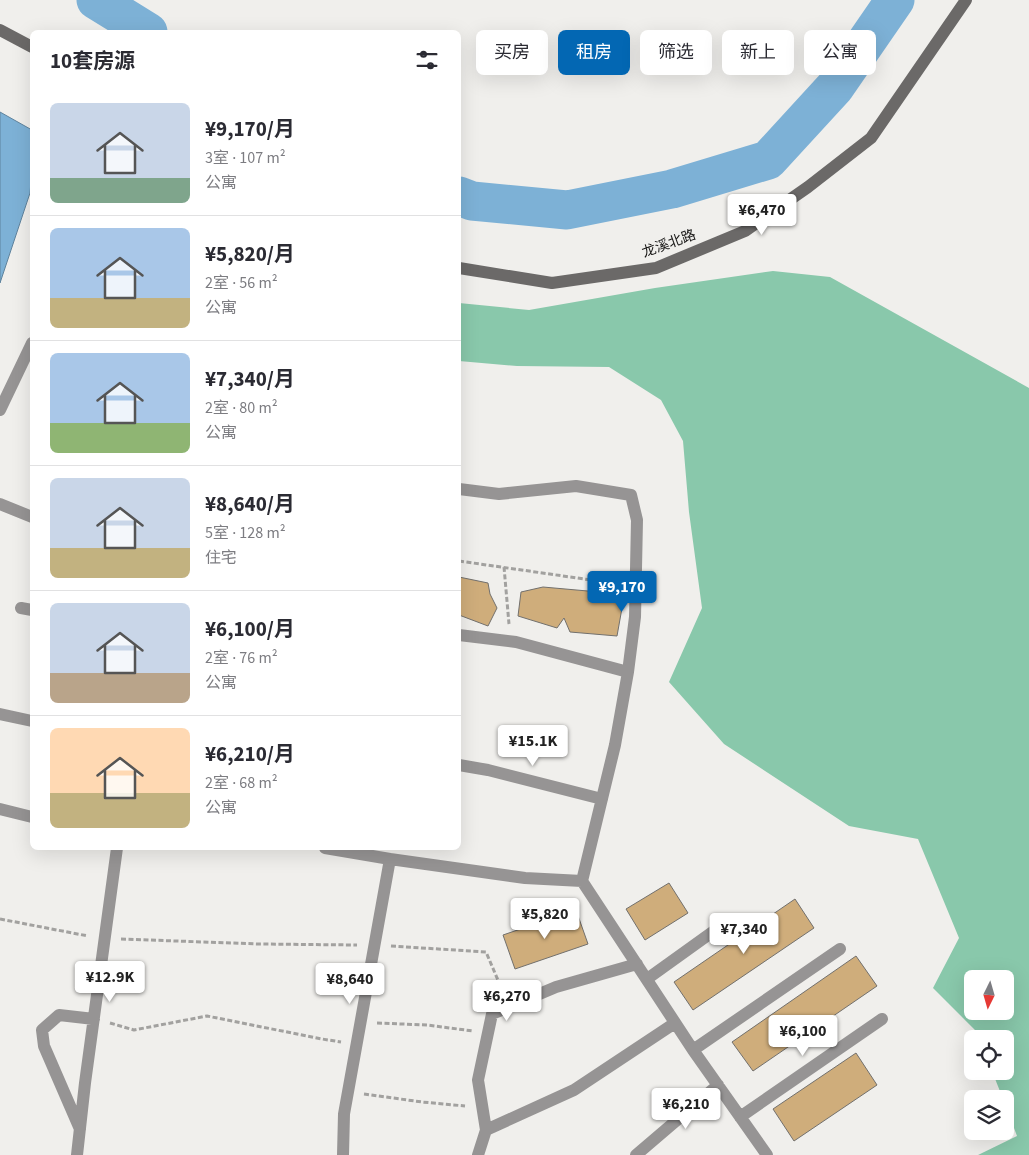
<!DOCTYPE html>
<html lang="zh">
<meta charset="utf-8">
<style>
:root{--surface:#fff;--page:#f7f7f7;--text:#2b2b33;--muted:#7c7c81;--line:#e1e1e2;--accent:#0367b3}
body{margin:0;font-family:"Source Sans 3","Noto Sans SC",sans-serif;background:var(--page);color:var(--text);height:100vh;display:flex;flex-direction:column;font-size:19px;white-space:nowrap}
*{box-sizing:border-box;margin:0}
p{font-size:16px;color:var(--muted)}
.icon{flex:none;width:28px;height:28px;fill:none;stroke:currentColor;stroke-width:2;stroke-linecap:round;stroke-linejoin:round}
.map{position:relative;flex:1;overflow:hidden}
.panel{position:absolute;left:30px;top:30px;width:431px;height:820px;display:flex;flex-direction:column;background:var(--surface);border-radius:8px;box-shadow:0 5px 20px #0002}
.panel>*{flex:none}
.guide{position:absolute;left:476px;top:30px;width:475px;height:45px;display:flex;gap:10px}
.needle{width:32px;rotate:185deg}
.controls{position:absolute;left:964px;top:970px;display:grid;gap:10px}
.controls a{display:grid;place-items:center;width:50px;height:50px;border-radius:8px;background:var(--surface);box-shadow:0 5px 20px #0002;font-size:25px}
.price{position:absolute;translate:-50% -42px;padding:0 11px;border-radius:5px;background:#fff;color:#222;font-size:16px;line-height:32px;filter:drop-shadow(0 1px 2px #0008)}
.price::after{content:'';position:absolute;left:50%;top:30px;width:15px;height:11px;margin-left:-8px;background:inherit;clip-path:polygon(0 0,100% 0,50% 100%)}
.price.on{background:var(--accent);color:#fff}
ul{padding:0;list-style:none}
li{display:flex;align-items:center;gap:15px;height:125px;padding:0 20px}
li+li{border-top:1px solid var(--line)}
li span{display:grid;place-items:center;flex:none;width:140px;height:100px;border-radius:8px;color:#555}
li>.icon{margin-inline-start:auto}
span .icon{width:60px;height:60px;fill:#fffc;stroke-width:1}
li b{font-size:21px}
h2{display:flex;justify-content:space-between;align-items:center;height:60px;padding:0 20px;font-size:21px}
.pill{padding:0 18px;border-radius:8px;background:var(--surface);box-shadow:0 5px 20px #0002;font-size:18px;line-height:45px}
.pill.on{background:var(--accent);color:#fff}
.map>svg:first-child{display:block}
.forest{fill:#89c8ab;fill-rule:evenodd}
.water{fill:#7db1d6;stroke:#5f839d}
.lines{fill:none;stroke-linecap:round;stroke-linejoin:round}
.river{stroke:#7db1d6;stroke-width:39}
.building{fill:#cfad7b;stroke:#72706d}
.path{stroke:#a2a19f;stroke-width:3;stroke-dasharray:5 2.5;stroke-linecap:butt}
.street{stroke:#969494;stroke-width:12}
.secondary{stroke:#6b6968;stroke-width:12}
.labels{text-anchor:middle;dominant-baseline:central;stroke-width:4.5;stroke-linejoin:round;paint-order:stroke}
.street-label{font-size:14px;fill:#191817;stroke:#f0efec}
</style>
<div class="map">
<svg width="1029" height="1155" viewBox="0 0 1029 1155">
<rect width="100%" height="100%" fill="#f0efec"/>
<path class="forest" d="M773 271 830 277 1029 388V1155H978L1017 1136 1005 1104V1099H1003L992 1071H1005V1039H979L976 1031 933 988 959 938 918 839 849 826 724 744 669 682 702 608 689 512 683 441 661 400 609 367 517 366 459 361V303L529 310 655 288ZM972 979H1005V1011H972Z"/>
<path class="water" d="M0 112 32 130V169L30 193 0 283Z"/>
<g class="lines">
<path class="river" d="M96 0 148 32
M459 196 472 201 567 210 672 189 768 160 835 87 895 0"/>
</g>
<path class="building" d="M459 577 488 583 490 594 497 608 488 626 459 615Z
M543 587 610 593 622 608 617 636 570 632 564 618 557 628 518 616 521 592Z
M669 883 688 913 645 940 626 909Z
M795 899 814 928 693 1010 674 982Z
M576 910 588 944 515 969 503 935Z
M856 956 877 986 753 1071 732 1042Z
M856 1053 877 1085 794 1141 773 1109Z"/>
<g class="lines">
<path class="path" d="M459 561 619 584
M504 567 509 624
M0 919 88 936
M121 939 259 944 357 945
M391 946 486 952 503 992
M110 1023 134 1030 207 1016 322 1039 341 1042
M377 1023 427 1025 473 1031
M364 1094 422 1102 465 1106"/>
<path class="street" d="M0 410 32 343
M459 489 499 494 576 486 631 495 637 520 635 617 628 672 615 745 582 881 693 1050 767 1155
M0 504 32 517
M21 608 32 610
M459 635 516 642 628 672
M0 714 32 721
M459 765 488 770 602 799
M0 809 32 817
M325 848 390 859 525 878 582 881
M647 979 718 928
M693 1050 840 949
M740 1117 882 1019
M80 1129 44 1046 42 1030 59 1015 94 1019
M486 1130 574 1090 675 1023
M77 1155 85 1083 117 848
M343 1155 344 1114 390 859
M478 1155 486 1130 478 1080 492 1014 556 987 637 964
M636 1155 718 1085"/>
<path class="secondary" d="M0 30 32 47
M459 268 552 283 656 268 745 231 808 187 871 138 966 0"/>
</g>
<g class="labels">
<g class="street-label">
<text transform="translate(669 244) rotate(-20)">龙溪北路</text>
</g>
</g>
</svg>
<div class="controls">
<a><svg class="needle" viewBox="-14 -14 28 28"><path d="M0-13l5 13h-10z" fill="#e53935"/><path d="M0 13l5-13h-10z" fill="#7c7c81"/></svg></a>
<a><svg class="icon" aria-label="locate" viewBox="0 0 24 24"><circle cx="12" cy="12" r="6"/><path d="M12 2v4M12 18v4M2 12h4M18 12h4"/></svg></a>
<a><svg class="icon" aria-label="layers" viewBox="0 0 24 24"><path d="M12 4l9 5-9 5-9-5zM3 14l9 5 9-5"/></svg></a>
</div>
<b class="price" style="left:762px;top:236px">¥6,470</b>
<b class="price on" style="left:622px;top:613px">¥9,170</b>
<b class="price" style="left:533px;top:767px">¥15.1K</b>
<b class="price" style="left:545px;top:940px">¥5,820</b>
<b class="price" style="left:744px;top:955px">¥7,340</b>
<b class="price" style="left:110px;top:1003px">¥12.9K</b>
<b class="price" style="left:350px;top:1005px">¥8,640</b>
<b class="price" style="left:507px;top:1022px">¥6,270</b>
<b class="price" style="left:803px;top:1057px">¥6,100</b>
<b class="price" style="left:686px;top:1130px">¥6,210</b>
<div class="guide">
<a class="pill">买房</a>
<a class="pill on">租房</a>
<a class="pill">筛选</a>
<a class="pill">新上</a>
<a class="pill">公寓</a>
</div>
<section class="panel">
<h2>10套房源<svg class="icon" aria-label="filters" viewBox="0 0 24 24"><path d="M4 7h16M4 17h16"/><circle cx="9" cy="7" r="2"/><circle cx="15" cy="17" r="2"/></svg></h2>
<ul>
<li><span style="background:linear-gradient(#c9d6e8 75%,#7fa58c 0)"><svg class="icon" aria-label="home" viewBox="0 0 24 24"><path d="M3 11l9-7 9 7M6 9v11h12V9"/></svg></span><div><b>¥9,170/月</b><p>3室 · 107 m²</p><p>公寓</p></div></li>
<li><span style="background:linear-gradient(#a9c7e8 70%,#c2b280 0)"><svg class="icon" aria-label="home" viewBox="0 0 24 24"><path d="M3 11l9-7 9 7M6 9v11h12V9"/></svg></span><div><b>¥5,820/月</b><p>2室 · 56 m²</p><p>公寓</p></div></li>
<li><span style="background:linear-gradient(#a9c7e8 70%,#8fb573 0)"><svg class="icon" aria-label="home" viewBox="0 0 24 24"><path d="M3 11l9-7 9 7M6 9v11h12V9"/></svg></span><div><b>¥7,340/月</b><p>2室 · 80 m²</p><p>公寓</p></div></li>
<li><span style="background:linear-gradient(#c9d6e8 70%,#c2b280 0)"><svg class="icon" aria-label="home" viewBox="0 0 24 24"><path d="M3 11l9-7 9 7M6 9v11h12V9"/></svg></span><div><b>¥8,640/月</b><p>5室 · 128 m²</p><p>住宅</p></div></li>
<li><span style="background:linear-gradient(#c9d6e8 70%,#b9a48a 0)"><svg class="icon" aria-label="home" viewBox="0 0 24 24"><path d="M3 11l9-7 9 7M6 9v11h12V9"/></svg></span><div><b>¥6,100/月</b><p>2室 · 76 m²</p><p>公寓</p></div></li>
<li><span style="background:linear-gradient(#ffd9b3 65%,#c2b280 0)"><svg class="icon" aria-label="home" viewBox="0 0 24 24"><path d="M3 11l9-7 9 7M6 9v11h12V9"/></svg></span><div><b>¥6,210/月</b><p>2室 · 68 m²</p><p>公寓</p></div></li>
</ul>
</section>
</div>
